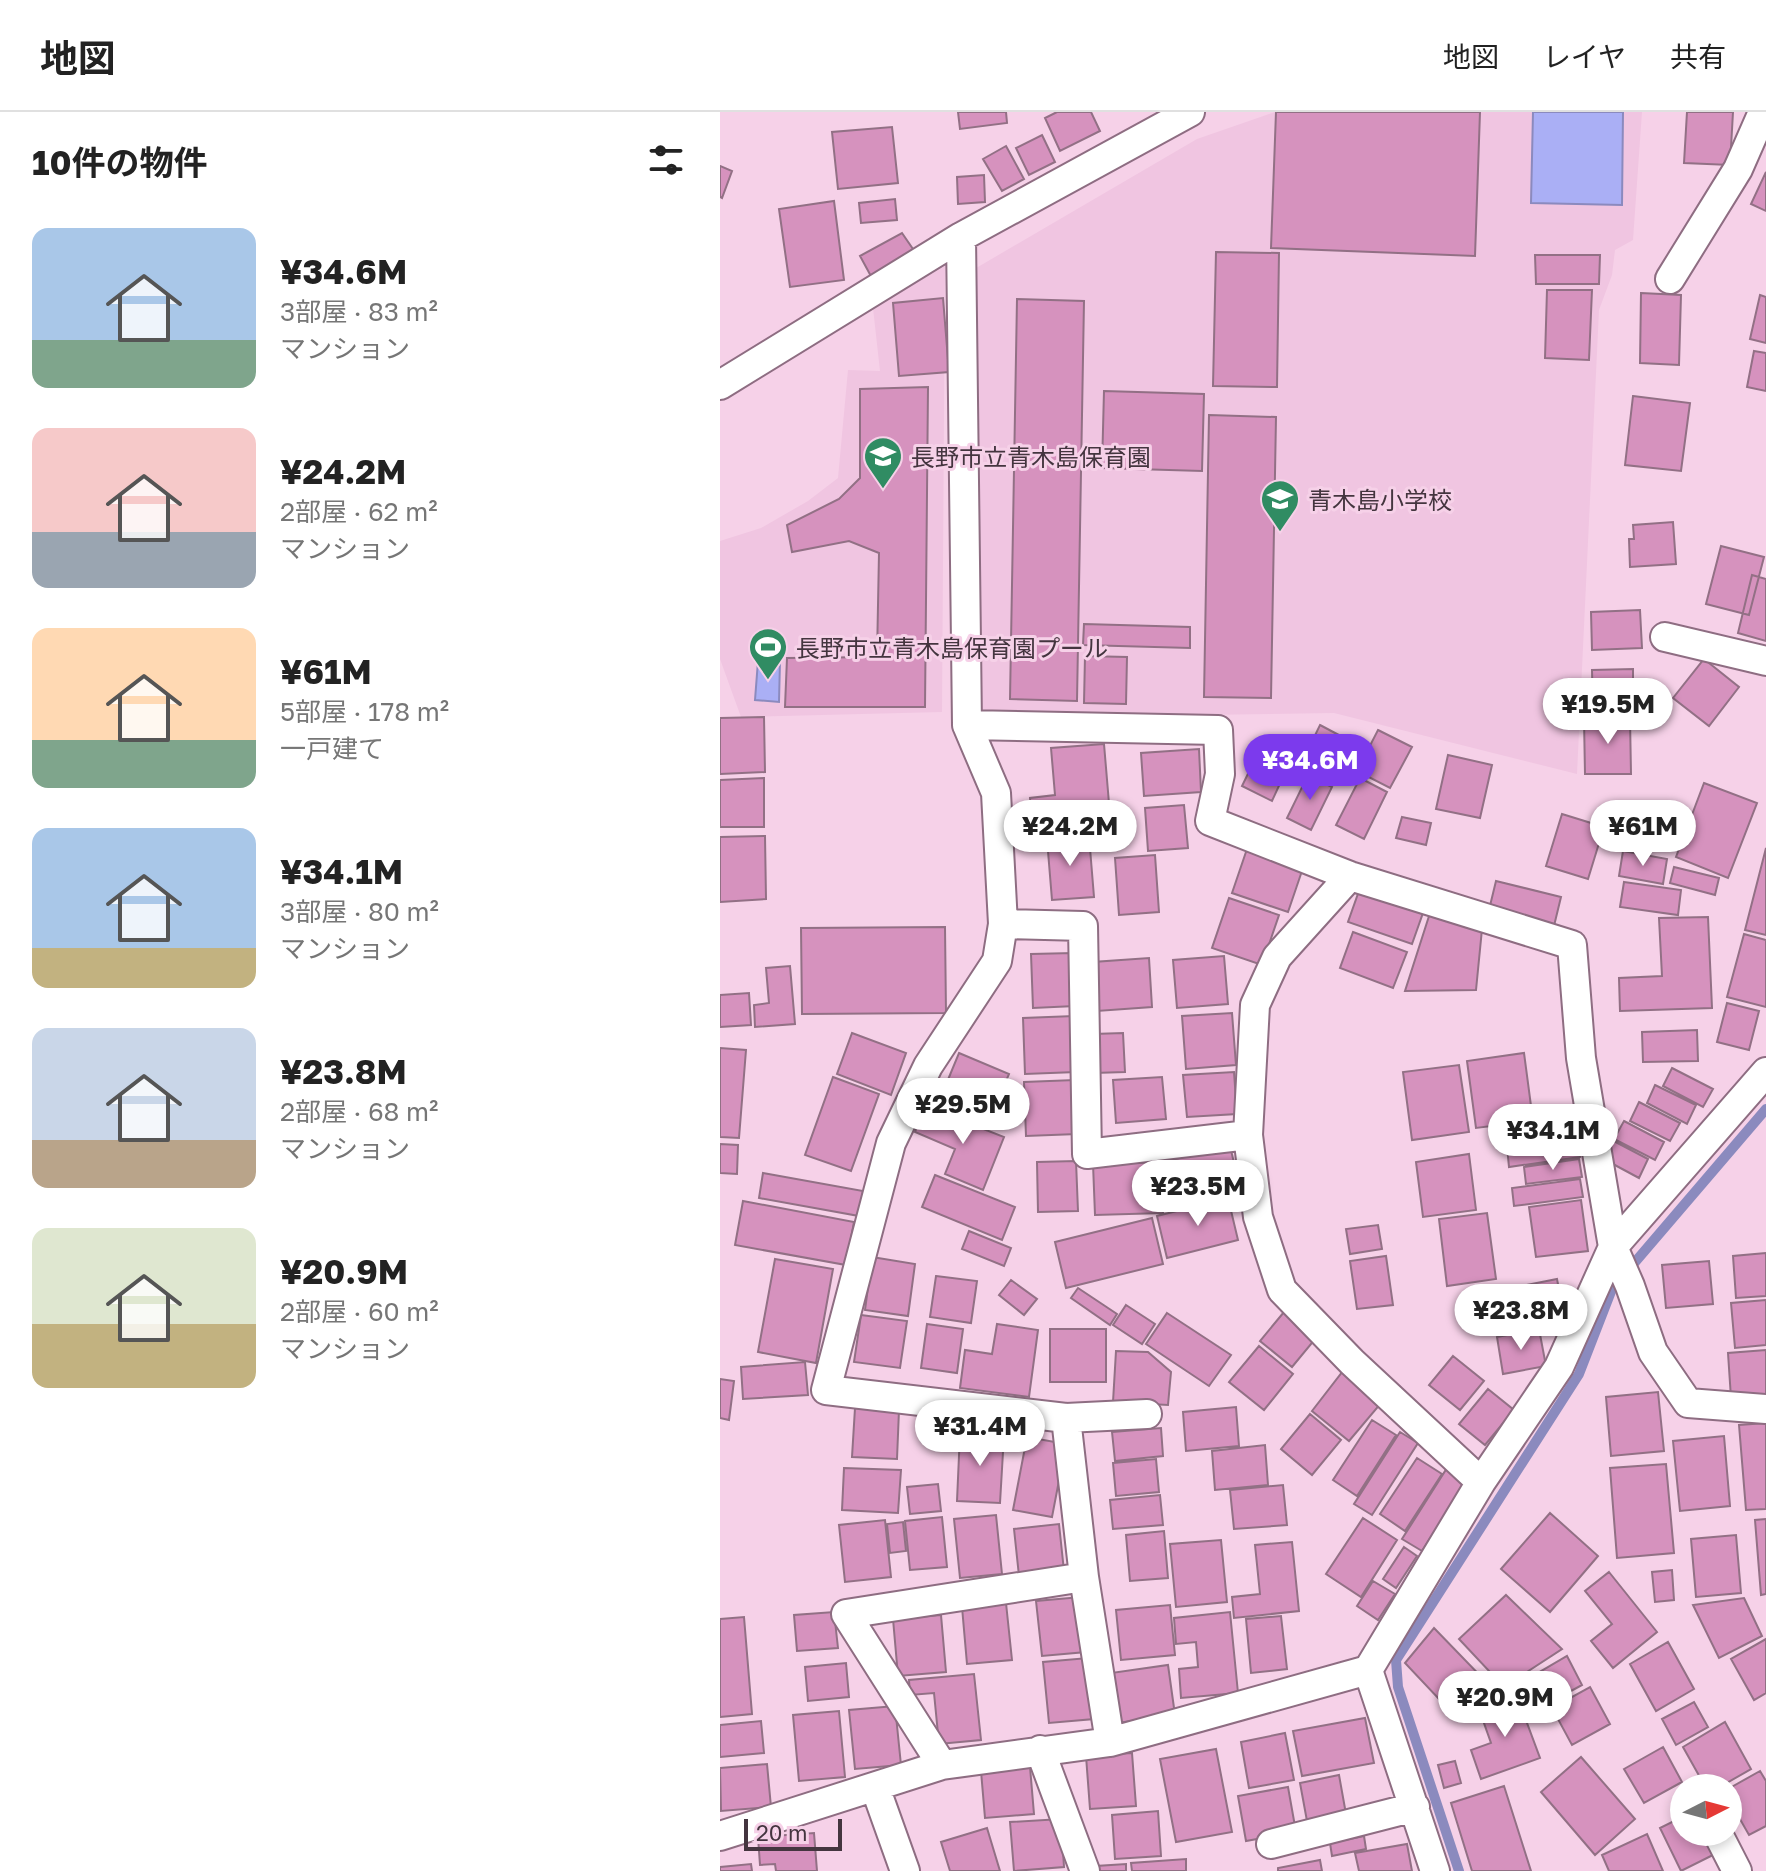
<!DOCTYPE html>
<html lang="ja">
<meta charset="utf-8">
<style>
:root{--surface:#fff;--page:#f6f6f6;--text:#222;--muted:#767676;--line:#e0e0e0;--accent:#7c3aed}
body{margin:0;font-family:"Golos Text","Noto Sans JP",sans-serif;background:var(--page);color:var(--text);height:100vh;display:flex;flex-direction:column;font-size:30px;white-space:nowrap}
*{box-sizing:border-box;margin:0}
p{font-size:26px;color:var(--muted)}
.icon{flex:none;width:44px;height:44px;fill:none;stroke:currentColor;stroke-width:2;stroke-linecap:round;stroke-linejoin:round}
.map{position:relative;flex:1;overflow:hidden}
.sheet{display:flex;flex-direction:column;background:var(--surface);width:720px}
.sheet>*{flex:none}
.needle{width:52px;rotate:84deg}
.tools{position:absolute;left:950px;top:1662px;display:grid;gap:16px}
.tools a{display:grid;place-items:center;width:72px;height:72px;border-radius:50%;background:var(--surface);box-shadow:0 4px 12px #0003;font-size:40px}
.scale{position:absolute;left:24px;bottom:20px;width:98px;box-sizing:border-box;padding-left:8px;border:4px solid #44353f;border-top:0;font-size:22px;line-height:28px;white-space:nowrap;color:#44353f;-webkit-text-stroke:6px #f6d1e8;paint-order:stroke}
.price{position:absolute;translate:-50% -68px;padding:0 18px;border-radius:28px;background:#fff;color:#222;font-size:26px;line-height:52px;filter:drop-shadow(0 2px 4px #0008)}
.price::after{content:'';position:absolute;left:50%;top:48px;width:24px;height:18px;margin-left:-12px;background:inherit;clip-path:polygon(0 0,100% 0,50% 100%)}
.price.current{background:var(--accent);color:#fff}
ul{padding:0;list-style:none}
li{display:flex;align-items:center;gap:24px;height:200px;padding:0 32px}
li span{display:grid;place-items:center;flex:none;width:224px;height:160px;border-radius:16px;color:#555}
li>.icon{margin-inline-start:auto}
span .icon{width:96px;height:96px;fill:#fffc;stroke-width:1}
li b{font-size:34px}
h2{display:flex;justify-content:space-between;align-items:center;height:96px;padding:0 32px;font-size:34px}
header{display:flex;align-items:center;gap:48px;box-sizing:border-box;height:112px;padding:0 40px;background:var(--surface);border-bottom:2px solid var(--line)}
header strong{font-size:38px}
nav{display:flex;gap:44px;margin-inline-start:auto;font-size:28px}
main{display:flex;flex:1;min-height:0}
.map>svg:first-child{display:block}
.built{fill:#f0c5e1}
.water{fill:#aaaff5;stroke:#8b8abe;stroke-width:2}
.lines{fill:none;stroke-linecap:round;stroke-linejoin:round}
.stream{stroke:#8b8abe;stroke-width:10}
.building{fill:#d692be;stroke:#927085;stroke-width:2}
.minor-casing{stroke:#8e6d82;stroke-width:32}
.minor{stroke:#fff;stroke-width:28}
.labels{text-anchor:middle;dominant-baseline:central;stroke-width:6;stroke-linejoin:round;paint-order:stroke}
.poi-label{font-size:24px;fill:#44353f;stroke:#f6d1e8;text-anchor:start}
</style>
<header>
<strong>地図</strong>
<nav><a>地図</a><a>レイヤ</a><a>共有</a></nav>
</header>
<main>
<section class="sheet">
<h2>10件の物件<svg class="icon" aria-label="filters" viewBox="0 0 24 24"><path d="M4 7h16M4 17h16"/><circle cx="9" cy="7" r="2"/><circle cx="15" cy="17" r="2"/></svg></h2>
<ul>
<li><span style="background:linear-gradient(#a9c7e8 70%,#7fa58c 0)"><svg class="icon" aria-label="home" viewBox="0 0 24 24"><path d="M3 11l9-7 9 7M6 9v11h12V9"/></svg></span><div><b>¥34.6M</b><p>3部屋 · 83 m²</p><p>マンション</p></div></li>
<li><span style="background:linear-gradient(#f6c9c9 65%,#9aa5b1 0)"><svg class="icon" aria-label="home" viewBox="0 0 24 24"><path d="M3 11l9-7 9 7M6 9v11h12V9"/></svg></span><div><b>¥24.2M</b><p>2部屋 · 62 m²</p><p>マンション</p></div></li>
<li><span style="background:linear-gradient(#ffd9b3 70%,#7fa58c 0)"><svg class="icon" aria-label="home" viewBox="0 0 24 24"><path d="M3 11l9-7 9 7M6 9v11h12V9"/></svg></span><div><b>¥61M</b><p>5部屋 · 178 m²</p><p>一戸建て</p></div></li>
<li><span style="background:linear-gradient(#a9c7e8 75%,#c2b280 0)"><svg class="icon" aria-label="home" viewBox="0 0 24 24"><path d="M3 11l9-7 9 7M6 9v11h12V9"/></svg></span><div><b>¥34.1M</b><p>3部屋 · 80 m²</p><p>マンション</p></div></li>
<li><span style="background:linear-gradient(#c9d6e8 70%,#b9a48a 0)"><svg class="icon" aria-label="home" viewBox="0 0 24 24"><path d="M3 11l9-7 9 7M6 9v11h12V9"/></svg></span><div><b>¥23.8M</b><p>2部屋 · 68 m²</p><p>マンション</p></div></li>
<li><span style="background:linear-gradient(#dfe7d0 60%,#c2b280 0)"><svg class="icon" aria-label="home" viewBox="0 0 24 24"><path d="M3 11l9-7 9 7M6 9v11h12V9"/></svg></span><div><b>¥20.9M</b><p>2部屋 · 60 m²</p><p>マンション</p></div></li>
</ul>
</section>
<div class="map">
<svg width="1046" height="1759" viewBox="0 0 1046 1759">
<rect width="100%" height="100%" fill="#f6d1e8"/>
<path class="built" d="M555 0H922L913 128 895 138 892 163 879 198 857 662 614 601 270 606 252 584 251 159 477 27Z
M225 154 222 600 21 605 0 547V429L41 416 88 389 118 366 128 258 160 259 153 196Z"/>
<path class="water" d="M813 0H903L902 93 811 91Z
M38 549H60L59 590 35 588Z"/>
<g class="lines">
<path class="stream" d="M739 1759 678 1575 676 1548 859 1262 892 1177 1046 997"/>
</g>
<path class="building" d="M238 0H286L287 11 240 17Z
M337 0H371L380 19 340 39 325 6Z
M556 0H760L755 144 551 136Z
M967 0H1013L1010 53 964 51Z
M172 15 178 71 118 77 112 20Z
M322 23 335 50 309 63 296 36Z
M286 34 304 67 282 79 263 47Z
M0 54 12 59 2 86 0 85Z
M1046 60V99L1031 92Z
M264 63 265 90 238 92 237 65Z
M175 87 177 108 141 111 139 91Z
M114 89 124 168 70 175 59 97Z
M182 121 195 140 152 166 140 144Z
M496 140 559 141 557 275 493 274Z
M815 143H880L879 172H816Z
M827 178H872L869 248 825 246Z
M921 181 961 183 959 253 920 251Z
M1040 183 1046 185V231L1030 227Z
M223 186 229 260 179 264 173 191Z
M297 187 364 189 357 589 290 587Z
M1034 239 1046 241V279L1027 275Z
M208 275 205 595H65L67 546 157 545 159 441 129 429 72 440 67 413 119 387 140 366V277Z
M384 279 484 282 482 359 382 356Z
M913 284 970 291 961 359 905 353Z
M489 303 556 305 551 586 484 585Z
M953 410 956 452 910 455 909 427H914L913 413Z
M1001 434 1044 445 1029 503 986 492Z
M1032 463 1046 467V529L1018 521Z
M920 498 922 536 872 538 871 500Z
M364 512 470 515V536L363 533Z
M365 544 407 545 406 592 364 591Z
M984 547 1019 575 989 614 953 586Z
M913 557V602L873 603 872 558Z
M44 605 45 660 0 662V606Z
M910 606 911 662H865L864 607Z
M600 613 634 631 616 667 582 650Z
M658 618 692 635 670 676 637 659Z
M384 632 391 715 313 721 310 686 335 683 331 636Z
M479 637 481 680 424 684 421 641Z
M540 637 569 652 552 689 522 674Z
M728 643 772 653 760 706 716 697Z
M588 663 612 675 591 718 567 706Z
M44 666V715H0V668Z
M640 666 667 680 644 727 616 713Z
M984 671 1037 691 1008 766 956 745Z
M464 693 468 736 428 739 425 696Z
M842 702 884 715 868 767 826 754Z
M682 705 711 711 706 733 676 726Z
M45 724 46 787 0 790V725Z
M369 724 374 785 332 788 327 727Z
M1046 736V823L1025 818Z
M527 737 583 756 568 800 512 781Z
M903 739 947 747 943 772 899 764Z
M435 743 439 800 399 803 395 746Z
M954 755 999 766 995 783 950 771Z
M776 769 841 785 833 818 768 802Z
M904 770 961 778 958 803 900 795Z
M640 776 704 798 692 832 628 810Z
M509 786 559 803 542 853 492 836Z
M710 801 762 817 756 878 685 879Z
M988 805 992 896 900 899 899 866 942 864 939 806Z
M225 815 226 901 82 902 81 816Z
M633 820 687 840 673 876 620 856Z
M1024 822 1046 828V895L1007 885Z
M353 841 355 894 313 896 311 842Z
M504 844 508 892 457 896 453 848Z
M429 846 432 895 377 899 373 850Z
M70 854 75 912 35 915 34 893 49 891 46 856Z
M29 881 31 913 0 915V883Z
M1007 891 1039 899 1029 938 997 930Z
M512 901 516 953 466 957 462 904Z
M354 904 356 960 305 962 303 906Z
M977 918 978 949 923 950 922 920Z
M132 921 186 941 171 983 117 962Z
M403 921 405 960 374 961 373 922Z
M0 936 26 938 19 1026 0 1025Z
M239 941 289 962 270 1007 220 987Z
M804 941 813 1009 756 1016 747 949Z
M739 953 749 1020 692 1028 683 960Z
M952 956 993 977 983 995 943 974Z
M514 960 517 1002 467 1005 463 963Z
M113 965 159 982 131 1059 85 1043Z
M442 965 446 1007 396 1011 393 968Z
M355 968 357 1022 306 1024 304 970Z
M935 973 976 993 967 1012 927 991Z
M919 990 960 1011 950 1029 910 1009Z
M205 994 284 1025 263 1078 225 1062 235 1037 195 1020Z
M904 1009 944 1030 935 1048 894 1027Z
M857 1015 860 1045 789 1055 786 1024Z
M888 1026 928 1047 919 1066 878 1044Z
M0 1032 18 1033 17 1062 0 1061Z
M510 1034 520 1076 458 1092 447 1049Z
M749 1042 756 1098 703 1105 696 1050Z
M859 1047 862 1065 806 1072 804 1055Z
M356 1049 358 1099 318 1100 317 1050Z
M441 1050 443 1101 375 1103 373 1052Z
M43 1061 143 1079 139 1104 39 1086Z
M215 1063 295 1095 282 1128 202 1095Z
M860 1067 863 1085 794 1094 792 1076Z
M508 1086 518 1128 447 1146 437 1104Z
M861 1088 868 1139 816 1145 809 1095Z
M23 1089 134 1110 126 1153 15 1133Z
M767 1101 776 1167 727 1174 719 1107Z
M432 1106 443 1152 346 1176 335 1130Z
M658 1113 662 1137 630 1142 626 1117Z
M249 1119 291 1136 284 1154 242 1137Z
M1046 1141V1184L1016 1186 1013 1144Z
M666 1144 673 1193 637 1197 630 1149Z
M152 1145 195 1152 188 1204 145 1198Z
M55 1147 113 1157 96 1251 38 1240Z
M989 1149 993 1192 946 1196 942 1153Z
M216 1164 257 1169 251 1211 210 1205Z
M837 1167 844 1204 799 1213 792 1176Z
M291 1168 317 1187 304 1203 279 1183Z
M358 1176 397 1202 390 1213 351 1186Z
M1046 1188V1233L1015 1236 1011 1191Z
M406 1193 435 1212 422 1232 393 1213Z
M569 1194 601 1220 572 1255 540 1229Z
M447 1201 511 1243 489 1274 426 1232Z
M141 1203 187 1209 180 1256 134 1250Z
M207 1212 243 1217 237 1261 201 1256Z
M277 1212 318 1218 309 1285 240 1276 245 1238 272 1242Z
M330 1217H386V1270H330Z
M819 1217 826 1254 783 1262 777 1225Z
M539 1234 573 1262 544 1298 509 1270Z
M1046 1238V1282L1011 1286 1008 1241Z
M396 1239 428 1240 451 1260 448 1293 393 1290Z
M733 1244 764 1269 740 1298 709 1273Z
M85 1250 88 1283 23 1287 21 1255Z
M623 1259 662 1290 629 1329 592 1299Z
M0 1267 14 1269 9 1308 0 1306Z
M768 1277 794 1298 765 1333 739 1312Z
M938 1280 944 1339 891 1344 886 1285Z
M516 1295 519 1334 466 1339 463 1300Z
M135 1296 179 1298 177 1347 132 1345Z
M590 1302 621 1328 592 1363 561 1337Z
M652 1308 676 1323 637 1384 613 1368Z
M1046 1311V1397L1026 1398 1019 1313Z
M441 1316 443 1344 395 1349 392 1320Z
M680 1320 698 1331 652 1403 634 1392Z
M240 1321 284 1323 280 1391 237 1389Z
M1004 1324 1010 1394 960 1399 953 1329Z
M307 1325 346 1332 332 1405 293 1398Z
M545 1333 548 1373 495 1378 492 1339Z
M697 1346 722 1362 685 1419 660 1402Z
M436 1347 439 1380 396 1384 393 1351Z
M946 1352 954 1441 897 1446 890 1356Z
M124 1356 181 1358 178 1401 122 1398Z
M727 1356 747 1369 702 1439 682 1427Z
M218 1372 221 1399 190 1402 187 1375Z
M563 1373 567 1413 514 1417 510 1378Z
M440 1383 443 1413 393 1417 390 1388Z
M830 1401 878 1444 830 1500 781 1457Z
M276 1403 282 1462 240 1466 234 1407Z
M222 1405 227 1455 190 1458 185 1409Z
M643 1406 677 1428 641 1485 606 1462Z
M1046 1407V1482L1041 1483 1035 1408Z
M165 1408 171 1465 125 1470 119 1413Z
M183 1410 186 1439 170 1441 167 1412Z
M339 1412 344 1459 299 1464 294 1417Z
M444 1419 448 1466 410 1469 406 1423Z
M1016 1423 1021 1481 976 1485 971 1427Z
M501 1428 507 1490 456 1495 450 1432Z
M572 1430 579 1499 514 1506 512 1485 540 1482 535 1433Z
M684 1435 697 1444 676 1476 663 1467Z
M952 1458 954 1488 935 1490 932 1460Z
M889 1460 937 1520 893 1556 871 1529 892 1512 865 1479Z
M653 1469 675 1482 658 1508 637 1494Z
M786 1483 842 1537 784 1575 739 1527Z
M361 1485 366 1540 322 1544 316 1489Z
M1024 1486 1042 1524 999 1546 973 1493Z
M286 1491 292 1548 247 1552 242 1495Z
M450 1493 455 1543 401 1548 396 1498Z
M114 1500 118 1536 77 1539 74 1503Z
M510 1500 518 1581 461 1586 459 1557 478 1555 476 1530 456 1532 454 1506Z
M221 1503 226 1560 178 1564 173 1507Z
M561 1504 567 1557 531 1561 526 1507Z
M24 1505 32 1602 0 1605V1507Z
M714 1516 775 1579 735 1604 685 1551Z
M1046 1527V1581L1034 1588 1011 1547Z
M948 1530 974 1577 936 1599 910 1552Z
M847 1544 862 1573 833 1589 818 1561Z
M368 1546 374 1607 329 1611 323 1550Z
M126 1551 129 1585 88 1589 85 1555Z
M448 1553 455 1603 397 1611 391 1561Z
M254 1562 261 1628 219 1632 214 1581 190 1583 189 1568Z
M870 1575 890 1612 852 1633 832 1596Z
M797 1584 820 1646 761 1667 751 1638 771 1631 759 1597Z
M974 1590 988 1615 956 1633 942 1607Z
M175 1594 181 1653 135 1657 129 1598Z
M119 1599 125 1665 79 1669 73 1603Z
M645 1606 654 1651 582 1664 573 1619Z
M41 1609 44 1641 0 1645V1613Z
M1005 1610 1031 1657 998 1676H986L963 1635Z
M565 1621 574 1668 529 1676 521 1630Z
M943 1635 962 1670 924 1691 904 1657Z
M496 1637 512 1720 456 1730 440 1647Z
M412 1641 416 1694 370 1697 366 1644Z
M861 1645 915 1707 875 1743 821 1680Z
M735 1649 741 1671 724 1676 718 1653Z
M47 1652 51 1695 1 1699 0 1656Z
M310 1655 314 1702 265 1706 261 1659Z
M1040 1659 1046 1669V1714L1029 1723 1008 1686V1677Z
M619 1663 626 1702 587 1709 580 1671Z
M784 1674 811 1759H752L731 1691Z
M568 1675 576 1720 526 1729 518 1684Z
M438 1699 441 1744 395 1747 392 1703Z
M964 1704V1720H983L995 1742 961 1759 940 1716Z
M341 1707 344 1755 294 1759 290 1710Z
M267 1716 280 1759H230L221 1730Z
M94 1721 97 1759H56L55 1752 40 1753 38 1725Z
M927 1722 943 1759H889L882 1743Z
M644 1724 646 1737 612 1744 610 1731Z
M687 1732 692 1759H639L635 1741Z
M466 1747V1759H412L411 1751Z
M600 1748 602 1759H558V1756Z
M31 1752 32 1759H0V1755Z
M406 1752V1759H377L376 1754Z"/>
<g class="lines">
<defs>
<path id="minor" d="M241 125 247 613 498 618 500 662 490 709 630 764 852 833 861 946 893 1135 910 1174 933 1240 968 1291 1046 1297
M950 167 1018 57 1043 0
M0 273 241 125 470 0
M945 525 1046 549
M247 613 276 681 283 812 277 849 208 954 171 1031 106 1278 346 1306 364 1465 390 1630
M630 764 557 845 535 893 528 1023 538 1105 562 1178 632 1250 761 1370
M283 812 363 814 367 1042 528 1023
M346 1306 427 1302
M320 1638 365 1759
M222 1653 126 1502 364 1465
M155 1675 185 1759
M997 1720 1017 1759
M0 1724 222 1653 390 1630 648 1558
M551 1732 695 1695
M715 1759 648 1558 761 1370 839 1255 893 1135 1046 960"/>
</defs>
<use href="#minor" class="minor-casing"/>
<use href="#minor" class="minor"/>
</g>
<defs>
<symbol id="school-pin" viewBox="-11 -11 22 30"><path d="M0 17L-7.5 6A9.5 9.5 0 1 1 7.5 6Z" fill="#308c63" stroke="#f6d1e8"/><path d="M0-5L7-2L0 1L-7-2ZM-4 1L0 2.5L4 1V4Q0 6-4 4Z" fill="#fff"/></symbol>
<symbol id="stadium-pin" viewBox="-11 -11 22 30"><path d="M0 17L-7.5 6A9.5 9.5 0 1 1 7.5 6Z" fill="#308c63" stroke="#f6d1e8"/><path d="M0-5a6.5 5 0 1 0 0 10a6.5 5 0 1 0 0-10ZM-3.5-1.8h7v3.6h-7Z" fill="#fff"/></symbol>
</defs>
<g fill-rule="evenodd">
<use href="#school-pin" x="141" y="322" width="44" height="60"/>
<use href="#school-pin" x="538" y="365" width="44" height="60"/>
<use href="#stadium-pin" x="26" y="513" width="44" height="60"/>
</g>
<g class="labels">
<g class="poi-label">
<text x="191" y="344">長野市立青木島保育園</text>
<text x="588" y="387">青木島小学校</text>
<text x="76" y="535">長野市立青木島保育園プール</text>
</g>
</g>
</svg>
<div class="tools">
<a><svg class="needle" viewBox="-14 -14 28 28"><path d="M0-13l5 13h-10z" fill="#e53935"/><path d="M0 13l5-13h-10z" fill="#767676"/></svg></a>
</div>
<div class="scale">20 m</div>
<b class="price" style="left:888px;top:634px">¥19.5M</b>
<b class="price current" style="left:590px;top:690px">¥34.6M</b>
<b class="price" style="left:350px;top:756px">¥24.2M</b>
<b class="price" style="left:923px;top:756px">¥61M</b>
<b class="price" style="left:243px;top:1034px">¥29.5M</b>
<b class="price" style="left:833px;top:1060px">¥34.1M</b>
<b class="price" style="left:478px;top:1116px">¥23.5M</b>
<b class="price" style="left:801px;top:1240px">¥23.8M</b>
<b class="price" style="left:260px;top:1356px">¥31.4M</b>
<b class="price" style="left:785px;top:1627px">¥20.9M</b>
</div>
</main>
